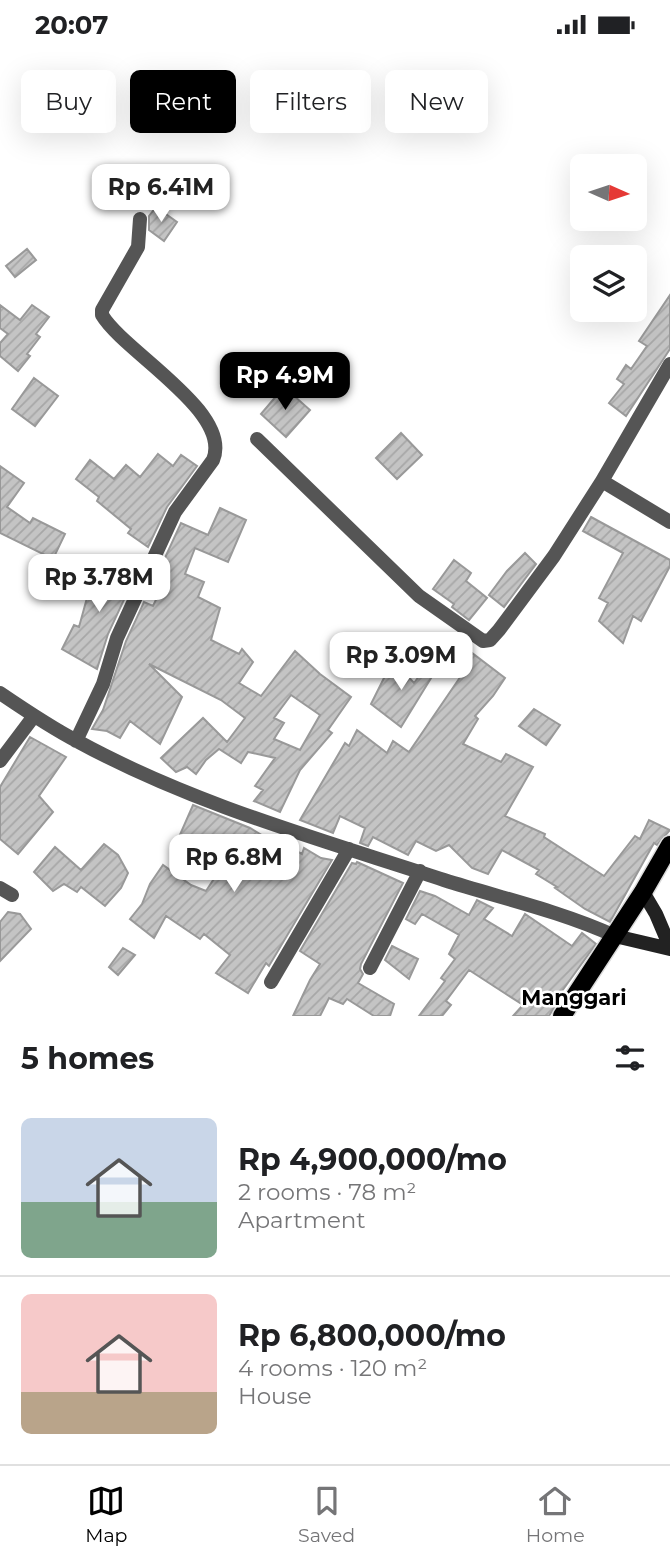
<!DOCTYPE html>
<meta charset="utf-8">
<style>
:root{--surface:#fff;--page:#f6f6f6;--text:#202124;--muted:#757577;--line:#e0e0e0;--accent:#000}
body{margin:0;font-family:Montserrat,sans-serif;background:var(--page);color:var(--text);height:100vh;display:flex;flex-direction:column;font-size:26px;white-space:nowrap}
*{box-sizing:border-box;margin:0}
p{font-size:23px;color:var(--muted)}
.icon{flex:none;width:38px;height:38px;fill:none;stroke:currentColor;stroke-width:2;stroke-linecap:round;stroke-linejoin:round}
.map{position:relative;height:967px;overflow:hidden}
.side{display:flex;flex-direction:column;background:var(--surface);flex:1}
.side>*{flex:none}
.top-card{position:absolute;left:21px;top:21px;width:628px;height:63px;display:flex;gap:14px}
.needle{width:46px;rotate:93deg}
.buttons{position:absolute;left:570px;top:105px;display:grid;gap:14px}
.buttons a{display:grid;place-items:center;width:77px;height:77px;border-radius:10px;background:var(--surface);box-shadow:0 7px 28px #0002;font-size:35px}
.price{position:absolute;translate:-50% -60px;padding:0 16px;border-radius:14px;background:#fff;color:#222;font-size:23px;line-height:46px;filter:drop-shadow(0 2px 4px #0008)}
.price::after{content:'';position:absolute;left:50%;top:42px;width:21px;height:16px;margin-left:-10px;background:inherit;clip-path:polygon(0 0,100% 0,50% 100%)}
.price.selected{background:var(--accent);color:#fff}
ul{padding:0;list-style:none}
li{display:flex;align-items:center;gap:21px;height:175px;padding:0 21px}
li+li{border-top:2px solid var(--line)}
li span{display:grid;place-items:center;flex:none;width:196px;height:140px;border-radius:10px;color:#555}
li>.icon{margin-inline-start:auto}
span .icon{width:84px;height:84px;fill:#fffc;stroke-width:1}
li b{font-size:30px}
h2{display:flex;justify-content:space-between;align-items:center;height:84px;padding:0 21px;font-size:30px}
.tag{padding:0 24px;border-radius:10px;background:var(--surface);box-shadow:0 7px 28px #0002;font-size:24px;line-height:63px}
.tag.selected{background:var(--accent);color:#fff}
.status{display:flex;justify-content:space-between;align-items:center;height:49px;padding:0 35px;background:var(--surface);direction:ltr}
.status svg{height:19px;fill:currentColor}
.tabs{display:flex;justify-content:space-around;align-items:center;height:98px;border-top:2px solid var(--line);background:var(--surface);font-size:19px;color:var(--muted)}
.tabs a{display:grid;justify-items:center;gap:4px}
.tabs .selected{color:var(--accent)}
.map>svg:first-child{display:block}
.building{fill:url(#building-hatch);stroke:#999;stroke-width:2;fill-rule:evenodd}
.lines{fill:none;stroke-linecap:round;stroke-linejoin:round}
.primary-casing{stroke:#dbdbdb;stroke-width:21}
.street{stroke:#555;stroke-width:14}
.secondary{stroke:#222;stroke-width:14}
.primary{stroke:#000;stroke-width:18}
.labels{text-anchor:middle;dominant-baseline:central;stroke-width:5;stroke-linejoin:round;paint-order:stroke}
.quarter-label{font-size:21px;font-weight:bold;fill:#000;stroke:#fff}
</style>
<div class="status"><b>20:07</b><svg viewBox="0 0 49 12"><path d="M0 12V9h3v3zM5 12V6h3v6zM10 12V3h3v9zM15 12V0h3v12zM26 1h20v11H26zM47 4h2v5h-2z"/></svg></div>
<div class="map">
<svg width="670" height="967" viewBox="0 0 670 967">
<defs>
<pattern id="building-hatch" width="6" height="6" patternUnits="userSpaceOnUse" patternTransform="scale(1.75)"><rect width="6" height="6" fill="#c4c4c4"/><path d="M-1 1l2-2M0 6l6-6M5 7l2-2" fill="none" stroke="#a7a7a7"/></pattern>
</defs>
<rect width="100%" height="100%" fill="#fff"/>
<path class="building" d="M156 158 177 173 164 192 149 181V167Z
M27 200 36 211 15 228 6 217Z
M670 246V300L626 367 609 354 624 335 617 330 626 316 631 320 647 297 639 292Z
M0 256 20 271 32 256 49 268 36 285 40 288 27 305 30 307 18 322 0 307V294L8 285 0 279Z
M34 329 58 347 35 377 12 360Z
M284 338 310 361 286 388 261 365Z
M401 384 422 406 397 430 376 409Z
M158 405 173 417 181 406 197 417 167 458 148 498 128 484 131 480 97 452 99 448 76 430 90 411 114 430 126 416 140 428Z
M0 417 24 434 7 458 30 474 33 469 65 485 53 510 0 484Z
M220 459 246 471 228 513 195 499 185 525 204 533 198 548 220 559 211 591 239 605 242 600 253 613 239 634 261 647 295 602 320 625 351 648 328 681 332 684 300 721 280 763 254 752 263 741 255 737 275 709 248 703 241 714 219 700 206 711 196 725 187 718 176 723 161 709 203 669 227 693 245 669 221 651 149 615 182 648 160 695 130 672 120 689 107 682 92 680 103 661 126 592 144 553 153 557 166 530 157 526 181 474 208 486ZM291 646 320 666 300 701 274 690 284 674 274 669Z
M591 468 670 511V517L641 572 633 567 623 594 599 572 608 554 599 549 623 504 583 482Z
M525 504 536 515 504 558 489 546 507 522Z
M106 510 135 527 108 585 97 620 62 600 74 576 79 578 90 538Z
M454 511 471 524 466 532 487 549 469 571 452 558 454 555 433 540Z
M438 586 468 609 472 604 505 629 493 647 475 667 478 670 463 695 501 713 506 705 533 718 505 767 545 785 544 788 604 827 635 787 640 790 649 771 670 781 657 796 654 794 610 873 585 860 555 839 557 838 536 825 539 821 502 801 488 825 472 819 449 796 436 802 416 792 408 806 373 788 368 797 360 794 365 779 340 767 333 784 300 771 345 694 349 697 357 681 387 704 393 692 409 703 463 624 444 609 442 611 429 602Z
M393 611 414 634 431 611 439 616 401 678 371 655Z
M534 660 560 676 546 696 519 677Z
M30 688 66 708 39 747 53 763 18 805 0 790V738Z
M193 756 250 779 268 790 256 817 269 824 285 796 302 805 304 799 321 809 332 811 269 917 266 914 248 944 216 924 230 906 204 885 200 890 166 867 154 889 130 870 142 855 150 835 163 816 191 836 206 842 219 822 175 797Z
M104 795 118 806 128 824 121 839 105 857 81 838 77 843 64 835 53 842 34 823 55 798 81 821Z
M357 813 403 834 361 915 360 920 363 925 358 934 394 955 390 967H374L347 950 343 955 329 949 320 967H293L310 931 320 915 300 902 352 814 356 815Z
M420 842 435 847 469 866 477 851 493 859 484 870 512 887 525 865 572 897 582 884 596 895 562 942 563 944 549 967H513L523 956 469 921 446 952 451 956 442 967H419L445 932 441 929 455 910 449 905 459 886 422 865 415 875 406 870Z
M8 863 20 865 31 880 0 912V873Z
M392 897 418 910 409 930 385 911Z
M123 899 135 906 118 926 109 918Z"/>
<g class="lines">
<defs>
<path id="primary" d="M562 967 643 843 670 796"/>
</defs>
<use href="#primary" class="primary-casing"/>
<path class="street" d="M257 390 419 547 483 592 490 591 499 581 554 507 602 432 670 315
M602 432 670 473
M0 644C25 661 50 678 77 692 192 755 319 790 444 831 501 849 560 862 615 887
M76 692 103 635 117 589 175 463 213 411C233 363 124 303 102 266V261L138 198 140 170
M0 712 34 667
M0 839 12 846
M370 919 420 822
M271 933 349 800"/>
<path class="secondary" d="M643 843 656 865 670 898
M615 887 670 900"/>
<use href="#primary" class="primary"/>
</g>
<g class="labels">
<g class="quarter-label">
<text x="574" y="948">Manggari</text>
</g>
</g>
</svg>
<div class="buttons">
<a><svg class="needle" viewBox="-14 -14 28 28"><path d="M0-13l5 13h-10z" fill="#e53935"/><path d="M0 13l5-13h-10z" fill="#757577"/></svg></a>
<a><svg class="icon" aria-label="layers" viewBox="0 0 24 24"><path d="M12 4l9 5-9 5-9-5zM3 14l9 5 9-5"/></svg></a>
</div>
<b class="price" style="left:161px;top:175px">Rp 6.41M</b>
<b class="price selected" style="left:285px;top:363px">Rp 4.9M</b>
<b class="price" style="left:99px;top:565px">Rp 3.78M</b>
<b class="price" style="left:401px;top:643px">Rp 3.09M</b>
<b class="price" style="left:234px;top:845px">Rp 6.8M</b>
<div class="top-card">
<a class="tag">Buy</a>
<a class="tag selected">Rent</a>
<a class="tag">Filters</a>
<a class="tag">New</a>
</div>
</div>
<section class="side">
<h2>5 homes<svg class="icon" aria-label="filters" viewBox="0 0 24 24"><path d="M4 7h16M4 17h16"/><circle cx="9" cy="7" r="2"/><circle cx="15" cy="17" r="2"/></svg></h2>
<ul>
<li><span style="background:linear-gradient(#c9d6e8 60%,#7fa58c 0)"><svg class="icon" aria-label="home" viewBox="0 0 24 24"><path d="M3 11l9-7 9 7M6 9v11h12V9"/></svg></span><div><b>Rp 4,900,000/mo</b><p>2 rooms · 78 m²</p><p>Apartment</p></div></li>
<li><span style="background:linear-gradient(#f6c9c9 70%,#b9a48a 0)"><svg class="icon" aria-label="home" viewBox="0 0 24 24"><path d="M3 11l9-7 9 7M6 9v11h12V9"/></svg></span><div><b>Rp 6,800,000/mo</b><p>4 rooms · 120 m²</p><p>House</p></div></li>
</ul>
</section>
<nav class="tabs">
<a class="selected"><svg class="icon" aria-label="map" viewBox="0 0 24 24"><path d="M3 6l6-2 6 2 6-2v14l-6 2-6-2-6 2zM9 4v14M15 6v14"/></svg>Map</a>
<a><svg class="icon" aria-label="saved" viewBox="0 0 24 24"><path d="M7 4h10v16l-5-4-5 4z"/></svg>Saved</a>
<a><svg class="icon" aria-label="home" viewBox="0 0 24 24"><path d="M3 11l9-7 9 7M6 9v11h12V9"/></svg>Home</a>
</nav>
